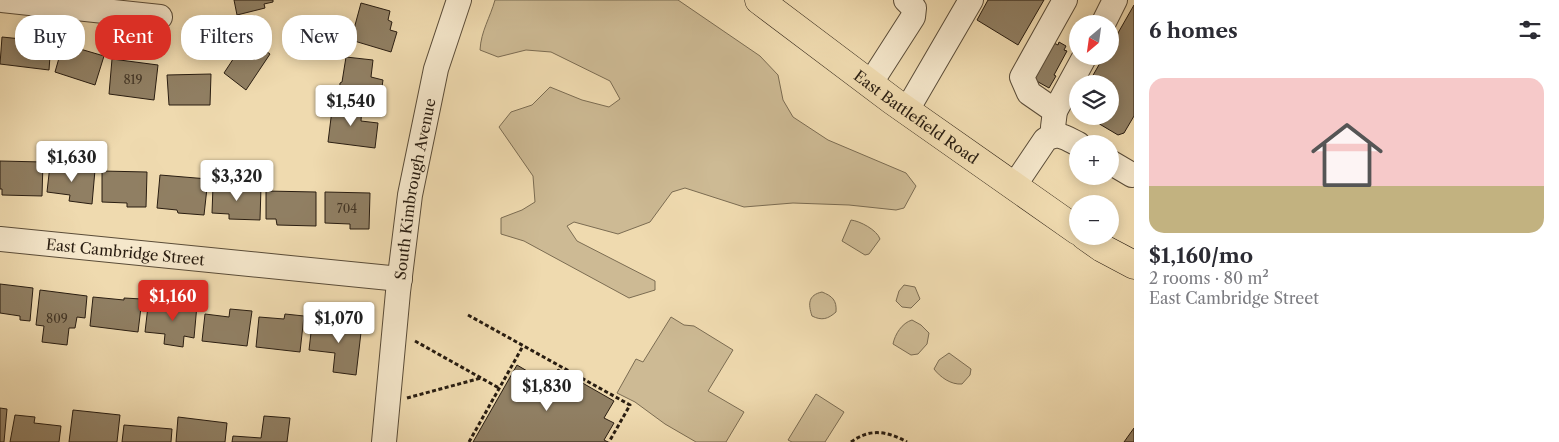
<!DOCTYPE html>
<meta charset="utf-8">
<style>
:root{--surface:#fff;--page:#f7f7f7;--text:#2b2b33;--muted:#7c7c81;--accent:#d93025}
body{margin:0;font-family:"Libre Caslon Text",serif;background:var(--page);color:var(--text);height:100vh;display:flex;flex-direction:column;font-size:19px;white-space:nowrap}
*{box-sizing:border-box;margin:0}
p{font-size:16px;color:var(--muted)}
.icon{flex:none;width:28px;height:28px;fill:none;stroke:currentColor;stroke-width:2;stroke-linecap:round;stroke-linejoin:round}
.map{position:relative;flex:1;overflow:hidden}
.drawer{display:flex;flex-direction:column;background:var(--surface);width:425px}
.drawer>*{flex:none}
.hud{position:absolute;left:15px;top:15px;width:475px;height:45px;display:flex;gap:10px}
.needle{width:32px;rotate:209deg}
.controls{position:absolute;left:1069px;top:15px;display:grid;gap:10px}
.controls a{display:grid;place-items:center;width:50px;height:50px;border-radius:50%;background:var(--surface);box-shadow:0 2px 12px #0003;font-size:25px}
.price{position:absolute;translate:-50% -42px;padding:0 11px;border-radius:5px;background:#fff;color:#222;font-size:16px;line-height:32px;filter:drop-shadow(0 1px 2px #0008)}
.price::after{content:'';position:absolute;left:50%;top:30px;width:15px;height:11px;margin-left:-8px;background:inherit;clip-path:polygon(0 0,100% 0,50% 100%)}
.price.on{background:var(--accent);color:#fff}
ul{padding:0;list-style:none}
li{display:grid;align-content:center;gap:10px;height:265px;padding:0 15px}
li span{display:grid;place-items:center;height:155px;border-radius:15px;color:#555}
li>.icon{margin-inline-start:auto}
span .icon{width:90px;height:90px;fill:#fffc;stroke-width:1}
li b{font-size:21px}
h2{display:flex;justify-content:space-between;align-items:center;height:60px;padding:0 15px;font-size:21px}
.tag{padding:0 18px;border-radius:20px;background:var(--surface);box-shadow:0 2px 12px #0003;font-size:18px;line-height:45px}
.tag.on{background:var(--accent);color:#fff}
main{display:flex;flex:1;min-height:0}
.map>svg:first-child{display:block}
.green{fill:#cdba94;stroke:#7b6c52}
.building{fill:#907f63;stroke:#291d11}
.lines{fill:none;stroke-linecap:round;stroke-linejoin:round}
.minor-casing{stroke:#5a4c38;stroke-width:26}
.major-casing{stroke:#291d11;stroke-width:29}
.path{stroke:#291d11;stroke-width:3;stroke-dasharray:4 2.5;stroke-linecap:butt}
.minor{stroke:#f5e7cb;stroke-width:24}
.major{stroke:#efdaaf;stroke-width:28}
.labels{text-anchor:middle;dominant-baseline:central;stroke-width:5;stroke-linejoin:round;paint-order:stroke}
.number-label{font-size:12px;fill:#433626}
.street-label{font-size:15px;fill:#291d11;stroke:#f5e7cb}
</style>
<main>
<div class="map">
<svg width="1134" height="442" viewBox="0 0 1134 442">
<rect width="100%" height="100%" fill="#efdaaf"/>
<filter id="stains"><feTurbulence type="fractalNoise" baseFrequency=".004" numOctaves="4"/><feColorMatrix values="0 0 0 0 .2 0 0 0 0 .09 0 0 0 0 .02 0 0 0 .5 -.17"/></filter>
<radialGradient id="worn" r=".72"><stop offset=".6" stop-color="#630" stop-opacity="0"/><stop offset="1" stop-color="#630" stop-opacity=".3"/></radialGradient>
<path class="green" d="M495 0H678L760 56 778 75 783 100 793 117 828 140 906 173 916 186 904 208 896 210 849 205 793 203 744 207 685 188 672 192 650 222 618 234 574 222 567 226 577 241 655 281V290L629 298 524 241 501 234V218L522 210 535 202 533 176 499 127 511 112 532 105 550 87 582 100 609 107 620 99 610 81 551 52 526 50 498 57 480 50C481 31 490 18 495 0Z
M851 220C860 221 877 230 880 239L869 254 865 255 842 241Z
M904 285 915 287 920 299 911 308 902 307 896 301 899 291Z
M822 292C832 296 837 300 836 312 828 319 822 321 812 316 808 304 808 295 822 292Z
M671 317 684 325 694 326 733 350 708 391 744 412 726 442H696L665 424 635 402 617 393 636 359 643 362Z
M912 320 921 325 929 333 927 344 918 354 911 355 893 344C895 334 902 323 912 320Z
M949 353 971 369 970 375 962 384C951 385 940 377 934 369L939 360Z
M816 394 844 412 825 442H792L788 440Z"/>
<path class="building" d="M234 0H273V2L264 4 265 8 237 15Z
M988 0H1044L1018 45 977 20Z
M361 3 390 11 388 20 392 22 390 30 397 32 391 52 351 40Z
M1134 5V116L1124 133 1118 135 1086 116H1110V84H1088L1104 56H1110V47Z
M2 37 51 42 49 70 0 64Z
M247 38 270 54 246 90 224 73Z
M1059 42 1066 46 1064 50 1067 51 1054 75 1056 76 1049 88 1031 78 1054 43 1058 45Z
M63 44 104 56 95 85 55 72Z
M346 57 373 60 371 77 383 80 380 101 339 97 340 83 342 82Z
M112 59 158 65 154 100 109 94Z
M211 74 210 105H169L167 75Z
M333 102 362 106 361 121 378 123 375 148 328 142Z
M0 161 43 162 42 196 2 195V189H0Z
M50 165 95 170 92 204 69 201 70 195 47 192Z
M102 171 147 172 146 207H127V203L102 202Z
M160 175 208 179 204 215 178 213 177 210 157 208Z
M213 186 261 187 260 220 229 219V214L212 213Z
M266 191 316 192V226L277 225 276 219H266Z
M325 192 370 193 369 229H350V224L325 223Z
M0 284 33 288 30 321 20 320V316L0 313Z
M40 290 87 296 85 318 77 317 75 328H69L67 345 42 342 44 326 36 325Z
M93 297 124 300V298L142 299 138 332 90 326Z
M165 301 197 305 194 338 184 336 183 347 164 344 165 334 145 332 148 306 164 308Z
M230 309 252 311 247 346 202 341 205 314 229 317Z
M285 314 304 316 300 352 256 347 259 317 284 319Z
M339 321 362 324 356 375 333 372 335 353 309 350 312 324 339 326Z
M517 365 549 384 558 369 614 401 604 418 614 423 604 440 608 442H473Z
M0 408 7 409 4 442H0Z
M73 410 120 415 117 442H69Z
M15 415 35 417 34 423 61 426 59 442H10Z
M264 416 290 418 287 442H232L233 436 261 438Z
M178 417 227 423 225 442H176Z
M124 425 172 429 171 442H122Z
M1134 428V442H1124Z"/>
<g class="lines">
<defs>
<g id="minor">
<path d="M2 0 160 17"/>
<path d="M1103 24 1115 0"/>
<path d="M870 84 913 17 914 8 906 0"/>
<path d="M907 110 971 0"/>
<path d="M1055 111 1029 93 1022 77 1065 0"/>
<path d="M1053 127 1055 111 1085 56"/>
<path d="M1110 162 1132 175"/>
<path d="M1014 186 1045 140C1057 131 1066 138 1078 144"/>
<path id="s1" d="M0 239 400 279"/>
<path id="s2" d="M384 442 398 292 410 195 436 69 459 0"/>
</g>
<g id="major">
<path id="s3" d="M759 0 893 101 1078 231"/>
<path d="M1085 236 1102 248 1134 265"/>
</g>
</defs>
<use href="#minor" class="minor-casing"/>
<use href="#major" class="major-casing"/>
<path class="path" d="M468 315 630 405 609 442
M415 341 499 388
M407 398 481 378
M469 442 523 346
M851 442C870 428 887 431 907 442"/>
<use href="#minor" class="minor"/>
<use href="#major" class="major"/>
</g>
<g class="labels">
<g class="number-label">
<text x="133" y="79">819</text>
<text x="347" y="208">704</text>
<text x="57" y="318">809</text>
</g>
<g class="street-label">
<text stroke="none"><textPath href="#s3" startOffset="196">East Battlefield Road</textPath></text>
<text stroke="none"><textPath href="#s2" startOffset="255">South Kimbrough Avenue</textPath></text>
<text stroke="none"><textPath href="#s1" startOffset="126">East Cambridge Street</textPath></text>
</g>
</g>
<rect width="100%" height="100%" filter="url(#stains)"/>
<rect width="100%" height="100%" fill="url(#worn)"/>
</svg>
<div class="controls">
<a><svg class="needle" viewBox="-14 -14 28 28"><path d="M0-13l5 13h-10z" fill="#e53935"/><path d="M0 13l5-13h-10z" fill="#7c7c81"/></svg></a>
<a><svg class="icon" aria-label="layers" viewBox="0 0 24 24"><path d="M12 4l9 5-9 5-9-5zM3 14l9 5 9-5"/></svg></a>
<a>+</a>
<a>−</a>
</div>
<b class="price" style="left:351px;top:127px">$1,540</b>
<b class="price" style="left:72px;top:183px">$1,630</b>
<b class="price" style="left:237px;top:202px">$3,320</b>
<b class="price on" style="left:173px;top:322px">$1,160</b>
<b class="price" style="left:339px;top:344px">$1,070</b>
<b class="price" style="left:547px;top:412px">$1,830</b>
<div class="hud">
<a class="tag">Buy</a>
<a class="tag on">Rent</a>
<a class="tag">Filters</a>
<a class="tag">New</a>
</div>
</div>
<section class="drawer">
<h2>6 homes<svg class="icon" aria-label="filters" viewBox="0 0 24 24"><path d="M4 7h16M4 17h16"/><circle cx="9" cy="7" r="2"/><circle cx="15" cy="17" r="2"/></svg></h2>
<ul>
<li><span style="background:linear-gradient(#f6c9c9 70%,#c2b280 0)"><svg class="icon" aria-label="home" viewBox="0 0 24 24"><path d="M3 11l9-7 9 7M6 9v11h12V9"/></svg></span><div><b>$1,160/mo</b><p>2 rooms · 80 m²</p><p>East Cambridge Street</p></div></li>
</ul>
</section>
</main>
